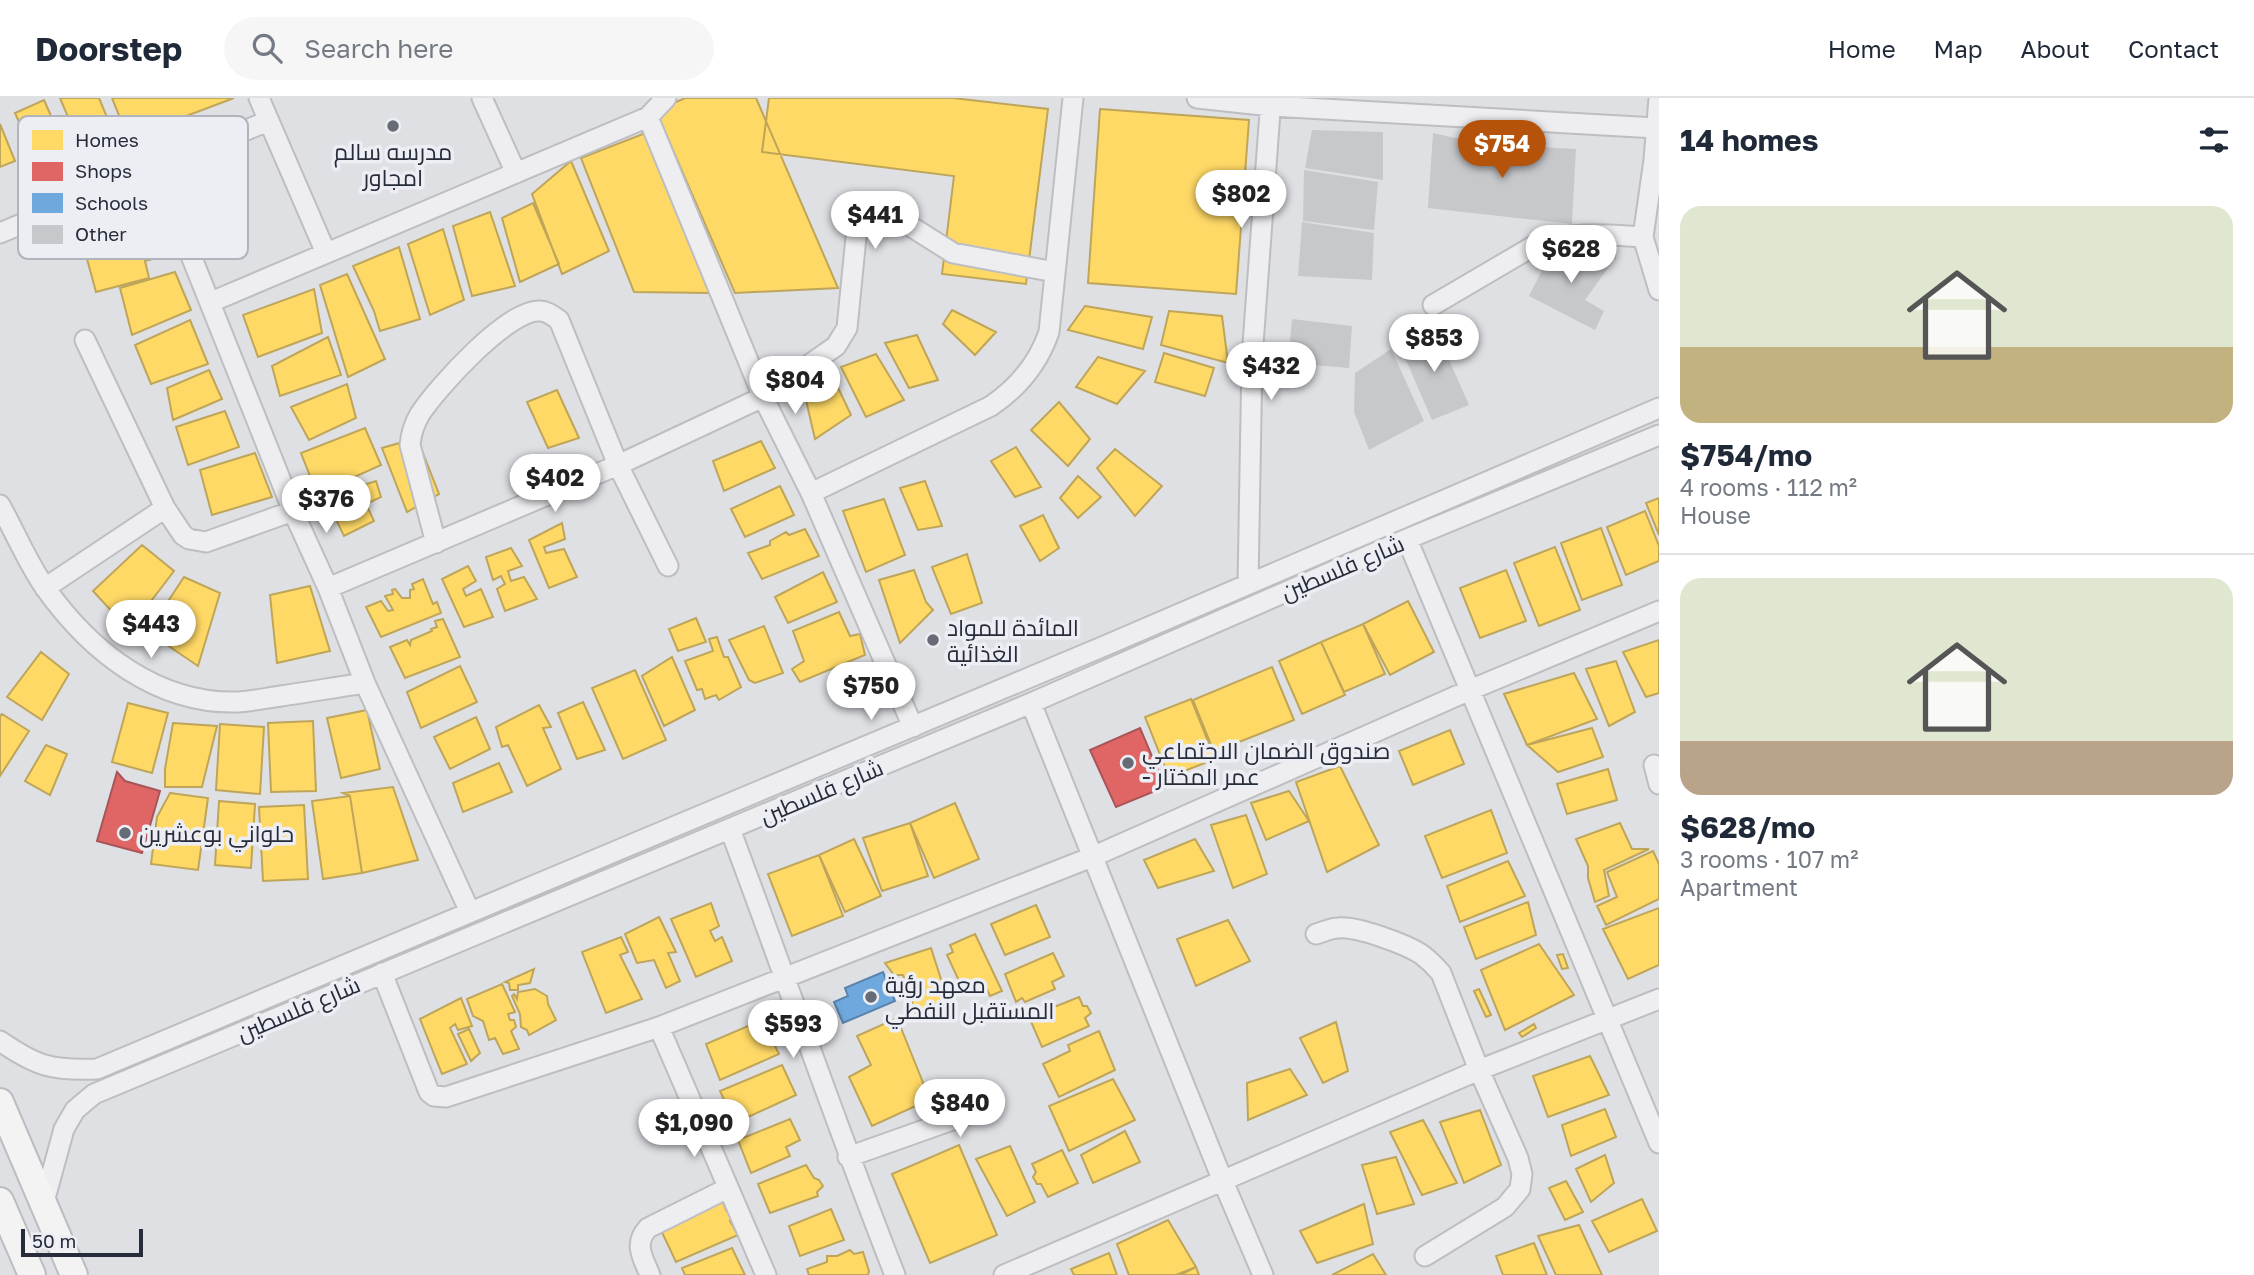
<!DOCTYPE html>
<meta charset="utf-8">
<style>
:root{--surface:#fff;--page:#f6f6f7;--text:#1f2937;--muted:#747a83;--line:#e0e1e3;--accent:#b45309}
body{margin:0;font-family:"Golos Text",Cairo,sans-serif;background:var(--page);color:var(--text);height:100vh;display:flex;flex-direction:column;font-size:26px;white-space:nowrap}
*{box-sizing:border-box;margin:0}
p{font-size:23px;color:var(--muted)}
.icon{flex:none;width:38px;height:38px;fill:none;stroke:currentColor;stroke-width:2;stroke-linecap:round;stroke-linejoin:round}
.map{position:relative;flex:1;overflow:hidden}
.side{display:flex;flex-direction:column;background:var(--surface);width:595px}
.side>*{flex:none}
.scale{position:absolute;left:21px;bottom:18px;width:122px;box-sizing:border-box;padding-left:7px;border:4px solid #272c3b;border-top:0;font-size:19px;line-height:24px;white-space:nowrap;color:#272c3b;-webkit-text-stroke:5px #eceef4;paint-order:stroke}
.price{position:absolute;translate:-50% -60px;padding:0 16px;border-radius:24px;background:#fff;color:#222;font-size:23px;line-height:46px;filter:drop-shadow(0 2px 4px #0008)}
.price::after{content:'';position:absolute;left:50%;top:42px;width:21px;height:16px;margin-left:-10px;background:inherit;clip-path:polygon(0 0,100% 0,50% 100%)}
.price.current{background:var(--accent);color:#fff}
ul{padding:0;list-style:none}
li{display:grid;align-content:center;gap:14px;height:371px;padding:0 21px}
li+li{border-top:2px solid var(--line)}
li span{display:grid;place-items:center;height:217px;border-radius:21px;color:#555}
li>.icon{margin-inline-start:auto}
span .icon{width:126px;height:126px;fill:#fffc;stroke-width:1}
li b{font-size:30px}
h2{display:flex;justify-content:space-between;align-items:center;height:84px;padding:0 21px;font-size:30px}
header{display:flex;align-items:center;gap:42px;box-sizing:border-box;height:98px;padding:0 35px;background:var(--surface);border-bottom:2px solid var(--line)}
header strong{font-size:33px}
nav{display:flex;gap:38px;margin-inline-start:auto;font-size:24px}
.search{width:490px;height:63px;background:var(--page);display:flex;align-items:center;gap:18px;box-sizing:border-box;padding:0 24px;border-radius:38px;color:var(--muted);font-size:26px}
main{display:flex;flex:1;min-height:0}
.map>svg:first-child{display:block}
.homes{fill:#ffd966;stroke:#bea559;stroke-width:2}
.shops{fill:#e06666;stroke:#a85559;stroke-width:2}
.schools{fill:#6fa8dc;stroke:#5983ac;stroke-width:2}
.building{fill:#c7c8cc}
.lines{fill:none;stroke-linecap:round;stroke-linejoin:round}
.minor-casing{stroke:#bdbec2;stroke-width:23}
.major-casing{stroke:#bcbdc1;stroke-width:30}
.minor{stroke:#eeeef0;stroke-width:19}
.major{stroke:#f3f3f4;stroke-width:26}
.poi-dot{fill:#676b76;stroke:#eceef4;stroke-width:2.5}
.labels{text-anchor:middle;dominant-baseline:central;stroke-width:7;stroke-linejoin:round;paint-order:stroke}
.poi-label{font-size:23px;fill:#272c3b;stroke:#eceef4;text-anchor:start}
.street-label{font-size:23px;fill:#272c3b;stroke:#eceef4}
.key{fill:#eceef4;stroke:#b1b4bc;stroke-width:2}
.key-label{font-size:19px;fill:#272c3b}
</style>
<header>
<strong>Doorstep</strong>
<div class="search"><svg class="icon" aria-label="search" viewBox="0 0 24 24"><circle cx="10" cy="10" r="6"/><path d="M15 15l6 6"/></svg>Search here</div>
<nav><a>Home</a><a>Map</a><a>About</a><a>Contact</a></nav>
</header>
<main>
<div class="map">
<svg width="1659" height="1177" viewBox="0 0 1659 1177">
<rect width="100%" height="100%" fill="#dfe0e4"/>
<path class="homes" d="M60 0H99L114 36 81 50Z
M112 0H234L128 40Z
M685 0H756L838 190 735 195 656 13Z
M769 0H953L1048 11 1026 186 942 176 954 78 762 54Z
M44 2 63 45 34 58 15 15Z
M1100 11 1249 22 1236 196 1088 185Z
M0 26 15 63 0 69Z
M648 34 711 195 634 194 581 60Z
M571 63 609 153 562 176 532 96Z
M533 105 559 166 520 184 502 120Z
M137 108 135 128 175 155 145 163 149 180 96 194 77 124Z
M490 114 515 188 472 198 453 128Z
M443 131 464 202 430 217 408 146Z
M399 149 420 221 380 233 374 213 353 168Z
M175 174 191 212 132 237 120 190Z
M347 176 385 261 348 279 320 187Z
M314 191 322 235 258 259 243 217Z
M1085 208 1152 219 1143 251 1068 232Z
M952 212 996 234 975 257 943 226Z
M1169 213 1222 218 1228 265 1161 247Z
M190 222 208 266 151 286 135 247Z
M917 237 938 282 909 290 885 245Z
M328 239 341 277 280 298 272 268Z
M1164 255 1214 270 1205 298 1155 284Z
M876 256 904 302 866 319 841 269Z
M1098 259 1145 273 1117 306 1076 289Z
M209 272 222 301 173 322 167 290Z
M832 277 851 317 815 341 802 285Z
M347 286 356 320 309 342 291 309Z
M557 292 579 340 548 350 527 304Z
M1059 304 1090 341 1068 368 1031 332Z
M225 313 239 349 188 367 176 329Z
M365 330 381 367 317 396 301 355Z
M417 340 439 396 407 414 382 350Z
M761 343 775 370 724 393 713 363Z
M1016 349 1041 389 1015 399 991 363Z
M1115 351 1162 388 1135 418 1097 370Z
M255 355 272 399 212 417 200 372Z
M1078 378 1101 399 1078 420 1060 400Z
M376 383 381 399 366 406 374 423 344 438 325 399Z
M925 383 942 428 918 432 900 390Z
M780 388 794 417 745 439 731 411Z
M1659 400V437L1646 405Z
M884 401 905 457 866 474 843 413Z
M1645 413 1659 448V463L1626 477 1607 429Z
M1043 417 1059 450 1040 463 1020 428Z
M562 425 565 441 544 449 546 455 564 451 577 479 549 490 529 442Z
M1601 430 1622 487 1582 502 1561 445Z
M805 431 819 458 762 481 748 455 770 447V443L786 434 789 437Z
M142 447 174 473 129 532 93 493Z
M1555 449 1580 512 1539 528 1514 465Z
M511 450 522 468 508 473 511 483 524 479 537 501 505 513 497 491 505 486 501 478 493 482 486 459Z
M967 456 982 505 951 516 932 469Z
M468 468 476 483 463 491 466 498 481 491 493 519 464 529 442 481Z
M914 472 926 504 933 512 900 545 879 482Z
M1506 472 1526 523 1480 540 1460 490Z
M823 474 837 504 788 525 775 499Z
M184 479 220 495 198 568 148 534Z
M423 481 433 506 437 504 441 515 381 539 366 509 381 503 388 513 393 512 385 498 393 496 392 492 395 491 402 500H410V492L414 491 412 486Z
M310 488 330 553 277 565 270 497Z
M1408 503 1434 554 1390 577 1363 526Z
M839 514 850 538 860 536 865 557 800 584 792 571 804 563 793 533Z
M696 520 706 544 678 553 669 531Z
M443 521 460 559 405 580 390 549 407 542 410 547 411 542 432 533 431 531 437 529 435 523Z
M1363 526 1385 576 1344 594 1321 544Z
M764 528 783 575 755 585 749 582 729 542Z
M717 539 724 559H728L741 589 719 602 716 597 705 601 702 591 697 592 685 563 713 553 709 541Z
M1659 542V595L1646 599 1623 554Z
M1321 544 1345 597 1302 616 1279 563Z
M41 554 69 576 42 622 7 599Z
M672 559 695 612 664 628 642 578Z
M1616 563 1635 614 1609 628 1586 571Z
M460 568 477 604 421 630 407 594Z
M1272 569 1294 622 1214 654 1193 602Z
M635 572 666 642 623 661 592 590Z
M1574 575 1597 621 1527 647 1504 596Z
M1191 601 1215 661 1169 679 1145 619Z
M583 604 605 652 577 661 558 615Z
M128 605 168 615 152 675 112 664Z
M539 607 551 629 543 630 561 671 527 688 508 647 502 649 496 629Z
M367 612 380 671 341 680 327 620Z
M2 616 29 633 0 678V618Z
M476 619 490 651 450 671 434 639Z
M313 623 316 693 271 694 268 625Z
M173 625 217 628 202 689H165V671Z
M220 626 264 629 260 696 216 692Z
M1592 630 1603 659 1558 674 1527 647Z
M1450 632 1464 666 1413 687 1399 653Z
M46 647 67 656 50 697 25 683Z
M499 665 512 694 463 714 453 685Z
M1340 668 1379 747 1327 774 1296 684Z
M1608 671 1617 702 1567 716 1557 686Z
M393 689 418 762 362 775 350 698 343 695Z
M1289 693 1309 723 1266 742 1251 705Z
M170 695 208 700 198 772 151 766 157 719Z
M350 698 362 775 323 781 312 703Z
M219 703 255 706 251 770 215 767Z
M955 705 979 761 934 780 910 725Z
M304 707 308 781 263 783 259 709Z
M1491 712 1507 755 1442 780 1425 738Z
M1246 717 1267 776 1233 790 1211 727Z
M910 725 928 778 882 793 863 740Z
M1620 725 1632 751H1649L1604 772 1609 798 1595 804 1588 780V768L1576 741Z
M854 741 881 798 845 814 819 757Z
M1195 741 1214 773 1158 790 1144 762Z
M1653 753 1659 766V801L1606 827 1597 808 1617 799 1607 774Z
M819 757 843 818 792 838 768 776Z
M1508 763 1525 798 1460 824 1447 788Z
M1528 804 1536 837 1476 861 1464 829Z
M711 805 719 828 710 833 715 843 722 839 732 863 696 879 671 821Z
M1036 807 1050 839 1005 857 991 826Z
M1659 810V867L1628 881 1603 831Z
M659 819 676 854 668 855 680 883 666 890 654 862 637 865 625 836Z
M1228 822 1250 863 1196 888 1177 841Z
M975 836 1002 893 990 898 985 887 965 896 947 857 953 854 950 847Z
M621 839 628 854 620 857 642 901 606 915 582 854Z
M1539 846 1574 897 1505 932 1481 872Z
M931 850 950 909 917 920 903 877H894L885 865Z
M1053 855 1064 878 1052 884 1055 891 1025 904 1022 900 1016 904 1005 876Z
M1563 856 1568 870 1562 871 1557 857Z
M534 871 530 885 518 887V892H510L509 885 505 884Z
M502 886 515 914 508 916 510 922H514L516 929 511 933 519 951 503 956 495 940 489 942 483 923 473 918 467 901Z
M535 891 547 898 548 906 556 922 529 937 527 932 521 929 520 916 512 898 514 896 517 901 518 894Z
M1479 891 1491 917 1486 919 1474 893Z
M1079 899 1083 908H1087L1091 915 1085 920 1089 928 1042 949 1029 919Z
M461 900 472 928 458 932 455 926 450 930 467 966 442 976 420 921Z
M897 920 928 997 918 1002 920 1006 872 1028 849 979 871 967 857 938Z
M762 922 779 956 720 982 706 946Z
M1336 924 1348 973 1323 985 1300 940Z
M1534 926 1536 930 1522 939 1519 935Z
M469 931 480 955 471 963 458 936Z
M1099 933 1115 972 1059 999 1043 966 1070 953 1068 947Z
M1590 958 1609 997 1548 1019 1533 978Z
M782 967 796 997 735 1025 720 993Z
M1290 971 1307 997 1248 1022 1247 985Z
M1113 981 1135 1022 1069 1053 1049 1008Z
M1605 1011 1616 1039 1571 1058 1562 1027Z
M1480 1012 1501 1067 1464 1085 1440 1024Z
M790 1021 800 1042 786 1049 790 1058 751 1075 738 1042Z
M1423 1022 1457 1085 1422 1097 1390 1034Z
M1125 1033 1140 1064 1093 1085 1081 1057Z
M959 1047 997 1137 930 1165 892 1076Z
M1010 1048 1035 1104 1007 1118 976 1061Z
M1062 1052 1078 1085 1048 1099 1041 1086H1037L1033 1079 1036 1074 1032 1066Z
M1605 1057 1614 1085 1591 1104 1576 1071Z
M1396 1059 1414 1106 1377 1116 1362 1067Z
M806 1067 814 1080 819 1082 823 1088 817 1094 818 1098 770 1115 758 1086Z
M1566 1083 1583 1114 1565 1122 1549 1090Z
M720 1097 726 1112 730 1109 736 1121 730 1123 738 1137 676 1164 659 1128Z
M1642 1101 1657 1133 1609 1154 1592 1123Z
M1364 1106 1373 1146 1317 1165 1300 1133Z
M831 1111 844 1142 800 1158 789 1128Z
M1168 1122 1196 1169 1176 1177H1129L1117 1146Z
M1579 1127 1602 1177H1556L1538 1138Z
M1534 1145 1547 1177H1503L1496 1158Z
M732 1150 745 1177H685L682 1170Z
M850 1152 854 1156 863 1154 869 1173 868 1177H809L807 1171 827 1164V1158H837Z
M1109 1155 1117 1177H1074L1071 1171Z
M1373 1156 1386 1177H1332Z
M1196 1169 1199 1177H1180Z"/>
<path class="shops" d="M1140 630 1165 689 1116 709 1090 652Z
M117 674 125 683 160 693 142 755 97 743Z"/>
<path class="schools" d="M883 874 895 903 843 925 834 904 848 898 845 890Z"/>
<path class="building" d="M1312 32 1383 34V82L1305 70Z
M1433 35 1482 46 1576 51 1572 126 1428 110Z
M1304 72 1378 84 1374 132 1303 123Z
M1302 124 1374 135 1372 182 1298 178Z
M1592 147 1603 149V158L1591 156Z
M1606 151 1616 152V161L1605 160Z
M1560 152 1613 163 1585 202 1604 213 1595 232 1529 198 1551 155Z
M1292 221 1352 228 1349 270 1288 265Z
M1435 230 1469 307 1432 322 1399 246Z
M1391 251 1424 323 1369 352 1354 314 1355 275Z"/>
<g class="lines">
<defs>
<path id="minor" d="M259 0 326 155
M482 0 516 75
M1197 0 1271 8 1656 30
M1659 0 1654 62 1643 139 1659 192
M648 19 763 299 811 395 913 629
M156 70 293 413 328 490 365 585 470 814
M0 135 268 23
M211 204 648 19 666 0
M1433 207 1537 146C1571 133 1607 137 1643 139
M85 242 165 410 183 437 189 441 206 444 293 413
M811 395 991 308C1019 289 1038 266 1049 234L1073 0
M0 407C15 434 28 466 46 491 91 554 158 607 239 604 253 603 267 600 281 598 309 594 337 589 365 585
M1407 441 1659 1045
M436 445 410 347C411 336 414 326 420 316 436 291 509 210 540 213 547 213 553 218 559 222L618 367 668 468
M1248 486 1252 260 1271 0
M45 490 165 410
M328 490 618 367 763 299 836 248 847 230 857 129 865 117 880 114 891 116 953 155 1055 174
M1031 605 1222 1081 1263 1177
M1654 667 1659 686
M730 731C786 880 837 1030 895 1177
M1316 836C1323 834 1331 830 1338 830 1357 828 1405 846 1421 856 1429 862 1435 868 1441 875L1479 972 1518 1060 1522 1076 1520 1091 1505 1109 1425 1158
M382 875 429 994 434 998 446 999 659 929 1092 759 1470 592 1659 513
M659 929 766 1177
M0 943C36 968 52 973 97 971L1102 549 1659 310
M848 1059 972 1015
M44 1104 64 1031 75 1012 94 996 1031 605 1407 441 1659 337
M650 1177C643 1160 633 1146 648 1130L728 1090
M1004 1177 1479 972 1659 901"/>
<path id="major" d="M0 1004 74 1177
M0 1103 32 1177"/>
</defs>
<use href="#minor" class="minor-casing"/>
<use href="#major" class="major-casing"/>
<use href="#minor" class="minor"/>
<use href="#major" class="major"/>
</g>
<g class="poi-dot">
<circle cx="393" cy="28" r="7"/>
<circle cx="933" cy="542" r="7"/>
<circle cx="1128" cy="665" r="7"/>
<circle cx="125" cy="735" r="7"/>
<circle cx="871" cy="899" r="7"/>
</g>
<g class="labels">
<g class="poi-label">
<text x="393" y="53" text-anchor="middle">مدرسه سالم<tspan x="393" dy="26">امجاور</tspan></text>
<text x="947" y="529">المائدة للمواد<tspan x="947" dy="26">الغذائية</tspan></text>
<text x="1142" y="652">صندوق الضمان الاجتماعي<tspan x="1142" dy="26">- عمر المختار</tspan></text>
<text x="139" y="735">حلواني بوعشرين</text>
<text x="885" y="886">معهد رؤية<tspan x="885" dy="26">المستقبل النفطي</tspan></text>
</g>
<g class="street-label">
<text transform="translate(1342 469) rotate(-23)">شارع فلسطين</text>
<text transform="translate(821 693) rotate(-23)">شارع فلسطين</text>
<text transform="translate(298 910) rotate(-23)">شارع فلسطين</text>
</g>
</g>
<rect x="18" y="18" width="230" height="143" rx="10" class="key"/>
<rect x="32" y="32" width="31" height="20" fill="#ffd966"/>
<rect x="32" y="64" width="31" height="19" fill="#e06666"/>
<rect x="32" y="95" width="31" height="20" fill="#6fa8dc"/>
<rect x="32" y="127" width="31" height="19" fill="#c7c8cc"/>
<g class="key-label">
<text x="75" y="49">Homes</text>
<text x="75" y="80">Shops</text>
<text x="75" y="112">Schools</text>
<text x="75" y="143">Other</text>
</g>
</svg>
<div class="scale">50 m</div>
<b class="price current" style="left:1502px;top:82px">$754</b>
<b class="price" style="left:1241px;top:132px">$802</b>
<b class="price" style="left:875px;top:153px">$441</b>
<b class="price" style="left:1571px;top:187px">$628</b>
<b class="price" style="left:1434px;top:276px">$853</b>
<b class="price" style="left:1271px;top:304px">$432</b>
<b class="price" style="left:795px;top:318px">$804</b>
<b class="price" style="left:555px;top:416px">$402</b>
<b class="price" style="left:326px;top:437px">$376</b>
<b class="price" style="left:151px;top:562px">$443</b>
<b class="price" style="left:871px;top:624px">$750</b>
<b class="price" style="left:793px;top:962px">$593</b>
<b class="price" style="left:960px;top:1041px">$840</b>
<b class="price" style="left:694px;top:1061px">$1,090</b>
</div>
<section class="side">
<h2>14 homes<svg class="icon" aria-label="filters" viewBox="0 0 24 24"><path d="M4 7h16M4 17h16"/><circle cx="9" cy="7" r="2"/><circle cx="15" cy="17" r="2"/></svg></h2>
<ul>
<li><span style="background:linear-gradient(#dfe7d0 65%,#c2b280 0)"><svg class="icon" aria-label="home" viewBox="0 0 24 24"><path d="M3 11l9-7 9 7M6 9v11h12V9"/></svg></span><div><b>$754/mo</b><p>4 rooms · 112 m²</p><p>House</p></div></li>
<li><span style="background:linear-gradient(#dfe7d0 75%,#b9a48a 0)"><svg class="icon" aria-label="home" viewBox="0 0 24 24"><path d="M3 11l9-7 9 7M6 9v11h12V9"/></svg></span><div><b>$628/mo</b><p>3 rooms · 107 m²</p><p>Apartment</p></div></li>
</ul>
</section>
</main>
